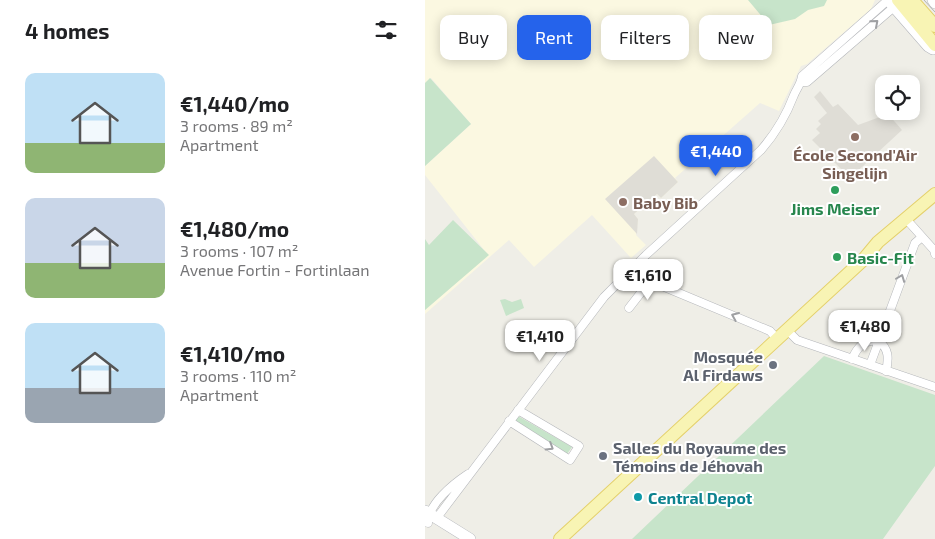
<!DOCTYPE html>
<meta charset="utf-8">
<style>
:root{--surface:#fff;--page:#f2f2f2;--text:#202124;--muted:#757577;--accent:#2563eb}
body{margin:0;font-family:"Exo 2",sans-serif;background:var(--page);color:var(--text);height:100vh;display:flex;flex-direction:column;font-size:19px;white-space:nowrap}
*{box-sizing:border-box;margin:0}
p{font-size:16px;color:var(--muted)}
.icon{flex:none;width:28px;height:28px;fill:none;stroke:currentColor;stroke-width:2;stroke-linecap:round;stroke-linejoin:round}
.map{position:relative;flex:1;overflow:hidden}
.drawer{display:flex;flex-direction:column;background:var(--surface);width:425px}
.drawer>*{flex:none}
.top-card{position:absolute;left:15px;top:15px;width:420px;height:45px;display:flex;gap:10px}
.fabs{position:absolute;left:450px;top:75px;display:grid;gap:10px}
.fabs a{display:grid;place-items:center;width:45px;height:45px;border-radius:10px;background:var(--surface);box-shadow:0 2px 12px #0003;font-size:25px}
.price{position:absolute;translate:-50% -42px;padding:0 11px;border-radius:10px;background:#fff;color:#222;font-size:16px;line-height:32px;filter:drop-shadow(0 1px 2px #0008)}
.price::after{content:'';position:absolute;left:50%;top:30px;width:15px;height:11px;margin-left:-8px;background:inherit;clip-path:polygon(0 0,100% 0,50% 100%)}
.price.selected{background:var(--accent);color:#fff}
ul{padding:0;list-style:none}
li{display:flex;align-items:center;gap:15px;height:125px;padding:0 25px}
li span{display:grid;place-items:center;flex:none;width:140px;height:100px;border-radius:10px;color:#555}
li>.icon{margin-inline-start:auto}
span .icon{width:60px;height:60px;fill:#fffc;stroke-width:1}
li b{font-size:21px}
h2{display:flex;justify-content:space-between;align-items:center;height:60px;padding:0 25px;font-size:21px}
.chip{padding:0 18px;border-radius:10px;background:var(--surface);box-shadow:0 2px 12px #0003;font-size:18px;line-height:45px}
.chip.selected{background:var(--accent);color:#fff}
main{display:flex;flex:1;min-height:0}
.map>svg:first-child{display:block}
.commercial{fill:#fbf8e1}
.education{fill:#dfddd6}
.green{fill:#c7e4ca}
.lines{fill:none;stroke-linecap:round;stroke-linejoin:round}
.street-casing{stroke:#b4b6ba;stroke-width:9}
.secondary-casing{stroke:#b6b8bd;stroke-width:12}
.primary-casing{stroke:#e4d06b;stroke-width:14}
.street{stroke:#fff;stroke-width:8}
.secondary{stroke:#fff;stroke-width:11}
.primary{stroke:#f8f4b4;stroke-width:12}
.tram{stroke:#b5b5b6;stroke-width:1}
.oneway{stroke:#9fa0a3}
.education-dot{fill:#8d6e63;stroke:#fff;stroke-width:2}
.leisure-dot{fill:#2e9e5b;stroke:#fff;stroke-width:2}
.worship-dot{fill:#6b7280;stroke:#fff;stroke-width:2}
.culture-dot{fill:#0f9aa8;stroke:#fff;stroke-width:2}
.labels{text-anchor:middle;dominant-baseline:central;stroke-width:4;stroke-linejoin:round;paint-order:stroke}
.education-label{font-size:16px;font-weight:bold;fill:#785e54;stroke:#fff}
.leisure-label{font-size:16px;font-weight:bold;fill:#27864d;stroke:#fff}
.worship-label{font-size:16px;font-weight:bold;fill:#5b616d;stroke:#fff;text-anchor:end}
.culture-label{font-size:16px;font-weight:bold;fill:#0d838f;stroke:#fff;text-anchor:start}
</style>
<main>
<section class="drawer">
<h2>4 homes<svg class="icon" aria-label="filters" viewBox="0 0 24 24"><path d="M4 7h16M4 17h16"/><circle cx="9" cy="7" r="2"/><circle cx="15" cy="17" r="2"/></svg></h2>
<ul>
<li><span style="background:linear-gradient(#bfe0f5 70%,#8fb573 0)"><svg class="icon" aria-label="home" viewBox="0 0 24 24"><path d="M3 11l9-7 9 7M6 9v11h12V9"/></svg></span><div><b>€1,440/mo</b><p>3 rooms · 89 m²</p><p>Apartment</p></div></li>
<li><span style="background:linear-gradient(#c9d6e8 65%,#8fb573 0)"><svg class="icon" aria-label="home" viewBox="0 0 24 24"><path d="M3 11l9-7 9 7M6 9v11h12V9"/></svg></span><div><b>€1,480/mo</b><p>3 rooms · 107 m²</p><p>Avenue Fortin - Fortinlaan</p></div></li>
<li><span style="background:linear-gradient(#bfe0f5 65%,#9aa5b1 0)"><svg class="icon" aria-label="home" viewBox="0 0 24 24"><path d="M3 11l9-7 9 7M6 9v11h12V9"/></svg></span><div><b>€1,410/mo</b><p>3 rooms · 110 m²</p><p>Apartment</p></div></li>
</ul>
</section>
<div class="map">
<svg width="510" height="539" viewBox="0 0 510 539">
<rect width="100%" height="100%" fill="#efeee7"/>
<path class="commercial" d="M0 0H450L446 9 382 64 376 66 354 111 335 103 250 178 253 182 236 198 232 194 209 214 213 219 211 235 221 245 206 258 167 215 109 267 84 240 0 314V310L63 255 0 175V166L46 124 6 78 0 83Z"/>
<path class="education" d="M395 91 408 107 413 104 433 125 463 114 477 130 425 178 387 140 395 133 391 129 396 124 393 121 402 113 389 97Z
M229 156 253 182 236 198 232 194 209 214 213 219 212 234 180 199Z"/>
<path class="green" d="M323 0H402L399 6 383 10 370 19 344 25Z
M5 78 46 124 0 166V83Z
M28 220 64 255 0 310V239L4 245Z
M80 299 87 302 96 299 99 308 81 316 75 300Z
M399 356 510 395V466L458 539H207Z
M93 416 147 447 142 454 90 420Z"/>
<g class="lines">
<defs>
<path id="street" d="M376 82H382L469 7
M482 220 509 250 510 254
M207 270 225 281 345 331 352 339
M204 308 225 281
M362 330 372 340 510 387
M427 359C433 346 438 341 453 340 464 349 464 358 461 371
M445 365 490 243 497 237
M84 421 145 460 154 446 93 410
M11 519 179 297 221 255 336 150C351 133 361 116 369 95 372 88 376 84 377 76L463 0
M3 523C3 504 28 484 43 474"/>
<path id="secondary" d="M463 0 503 46 508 49
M508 0 510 3
M0 511 45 539"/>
<path id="primary" d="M473 0 510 45
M487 0 510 26
M135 539 438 260 453 242 510 194"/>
</defs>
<use href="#street" class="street-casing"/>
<use href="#secondary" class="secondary-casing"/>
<use href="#primary" class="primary-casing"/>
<use href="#street" class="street"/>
<use href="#secondary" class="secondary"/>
<use href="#primary" class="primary"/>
<path class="tram" d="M499 0 510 12"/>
</g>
<defs><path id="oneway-chevron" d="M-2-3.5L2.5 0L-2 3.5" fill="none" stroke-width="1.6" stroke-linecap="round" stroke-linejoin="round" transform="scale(1.25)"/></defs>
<g class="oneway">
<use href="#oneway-chevron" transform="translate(450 23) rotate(-41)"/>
<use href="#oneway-chevron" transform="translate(476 278) rotate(-69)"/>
<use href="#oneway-chevron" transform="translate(310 316) rotate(-157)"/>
<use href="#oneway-chevron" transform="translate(125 447) rotate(32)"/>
</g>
<g class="education-dot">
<circle cx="430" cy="137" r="5"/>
<circle cx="198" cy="202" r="5"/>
</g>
<g class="leisure-dot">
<circle cx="410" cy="190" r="5"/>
<circle cx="412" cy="257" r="5"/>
</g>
<g class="worship-dot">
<circle cx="348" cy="365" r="5"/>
<circle cx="178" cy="456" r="5"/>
</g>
<circle class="culture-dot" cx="213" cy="497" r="5"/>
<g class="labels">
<g class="education-label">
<text x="430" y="154">École Second'Air<tspan x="430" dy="18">Singelijn</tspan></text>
<text x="208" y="202" text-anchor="start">Baby Bib</text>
</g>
<g class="leisure-label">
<text x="410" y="208">Jims Meiser</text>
<text x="422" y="257" text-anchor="start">Basic-Fit</text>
</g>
<g class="worship-label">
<text x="338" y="356">Mosquée<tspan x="338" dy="18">Al Firdaws</tspan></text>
<text x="188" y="447" text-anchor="start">Salles du Royaume des<tspan x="188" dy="18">Témoins de Jéhovah</tspan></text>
</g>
<g class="culture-label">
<text x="223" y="497">Central Depot</text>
</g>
</g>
</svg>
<div class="fabs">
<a><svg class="icon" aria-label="locate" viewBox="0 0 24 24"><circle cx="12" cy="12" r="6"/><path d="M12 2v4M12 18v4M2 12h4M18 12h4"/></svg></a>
</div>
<b class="price selected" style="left:291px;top:177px">€1,440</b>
<b class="price" style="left:223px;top:301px">€1,610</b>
<b class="price" style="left:440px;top:352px">€1,480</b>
<b class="price" style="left:115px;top:362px">€1,410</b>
<div class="top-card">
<a class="chip">Buy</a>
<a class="chip selected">Rent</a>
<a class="chip">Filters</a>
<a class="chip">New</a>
</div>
</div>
</main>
